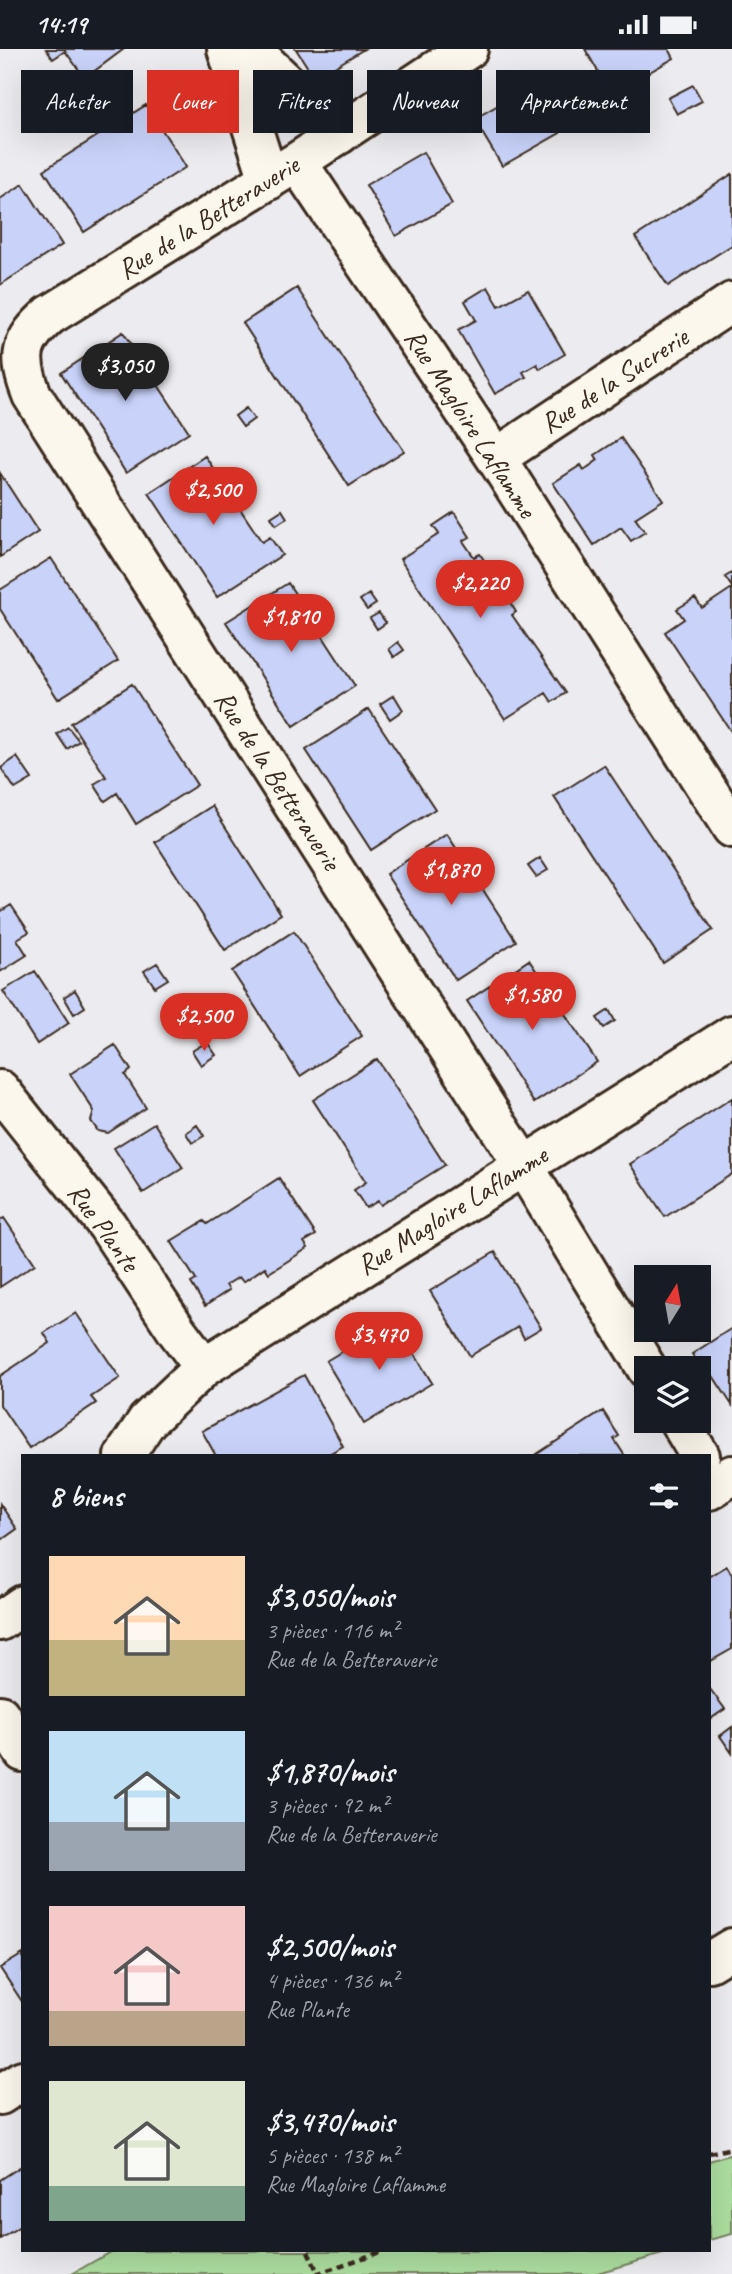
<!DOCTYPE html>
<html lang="fr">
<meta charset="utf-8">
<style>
:root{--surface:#171b24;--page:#20242c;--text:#f1f3f6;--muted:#9ea1a6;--accent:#d93025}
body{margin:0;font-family:Caveat,sans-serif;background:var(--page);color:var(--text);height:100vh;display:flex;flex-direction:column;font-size:26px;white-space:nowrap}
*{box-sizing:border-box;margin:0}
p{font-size:23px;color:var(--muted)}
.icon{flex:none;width:38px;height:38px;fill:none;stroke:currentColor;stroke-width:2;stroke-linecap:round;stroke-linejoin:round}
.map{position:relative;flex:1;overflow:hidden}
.panel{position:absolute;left:21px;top:1405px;width:690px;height:798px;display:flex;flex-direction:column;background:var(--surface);border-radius:0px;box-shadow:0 7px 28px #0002}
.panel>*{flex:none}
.hud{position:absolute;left:21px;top:21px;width:691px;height:63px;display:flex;gap:14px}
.needle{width:46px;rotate:11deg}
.controls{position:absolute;left:634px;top:1216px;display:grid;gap:14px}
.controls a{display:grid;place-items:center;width:77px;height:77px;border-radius:0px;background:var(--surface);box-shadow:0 7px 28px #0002;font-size:35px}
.price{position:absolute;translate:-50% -60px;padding:0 16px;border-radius:24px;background:var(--accent);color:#fff;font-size:23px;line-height:46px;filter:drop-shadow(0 2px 4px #0008)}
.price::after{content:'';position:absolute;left:50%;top:42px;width:21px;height:16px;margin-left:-10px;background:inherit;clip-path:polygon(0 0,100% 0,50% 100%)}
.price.selected{background:#222;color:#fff}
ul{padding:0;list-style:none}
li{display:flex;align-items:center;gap:21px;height:175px;padding:0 28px}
li span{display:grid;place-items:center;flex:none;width:196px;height:140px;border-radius:0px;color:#555}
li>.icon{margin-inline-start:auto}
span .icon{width:84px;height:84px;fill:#fffc;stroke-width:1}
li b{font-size:30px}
h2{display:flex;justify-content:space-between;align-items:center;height:84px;padding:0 28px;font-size:30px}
.tag{padding:0 24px;border-radius:0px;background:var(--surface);box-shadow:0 7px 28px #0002;font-size:24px;line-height:63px}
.tag.selected{background:var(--accent);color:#fff}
.status{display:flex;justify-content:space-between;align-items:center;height:49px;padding:0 35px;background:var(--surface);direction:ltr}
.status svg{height:19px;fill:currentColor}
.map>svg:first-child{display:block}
.green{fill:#acdd9e;stroke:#74845e;stroke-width:2}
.building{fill:#c9d3fa;stroke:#3b2a1e;stroke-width:2}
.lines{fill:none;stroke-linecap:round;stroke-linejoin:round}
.minor-casing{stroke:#3b2a1e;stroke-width:44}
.path{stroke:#3b2a1e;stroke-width:4.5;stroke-dasharray:7 5;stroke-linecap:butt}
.minor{stroke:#fbf7ec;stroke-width:38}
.labels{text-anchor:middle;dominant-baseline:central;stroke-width:5;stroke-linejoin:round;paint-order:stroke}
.street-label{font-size:28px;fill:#3b2a1e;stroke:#fbf7ec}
</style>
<div class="status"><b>14:19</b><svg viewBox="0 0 49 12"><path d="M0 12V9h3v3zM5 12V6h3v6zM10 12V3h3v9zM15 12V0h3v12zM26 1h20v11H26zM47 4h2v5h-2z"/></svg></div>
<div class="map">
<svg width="732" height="2225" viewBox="0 0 732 2225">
<rect width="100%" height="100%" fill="#ececf0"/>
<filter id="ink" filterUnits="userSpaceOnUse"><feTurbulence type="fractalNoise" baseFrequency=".0143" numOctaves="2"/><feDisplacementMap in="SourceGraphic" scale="14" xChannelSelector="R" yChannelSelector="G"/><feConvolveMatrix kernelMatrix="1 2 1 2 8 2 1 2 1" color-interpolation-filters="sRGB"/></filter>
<g filter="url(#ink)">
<path class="green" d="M732 2105V2185L709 2191V2112Z
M112 2202H673L594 2225H72Z"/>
<path class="building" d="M46 0H124L85 29 65 2 53 10Z
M296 0H364L315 30Z
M585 0H669L674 9 611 45Z
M533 36 560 84 502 117 474 70Z
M693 36 702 52 677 65 668 49Z
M146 56 186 118 84 183 44 121Z
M423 103 452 155 396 187 366 136Z
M732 125V196L668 237 635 188Z
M23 135 62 196 0 236V150Z
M488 238 499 257 528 241 565 305 540 320 537 315 523 323 526 328 495 345 458 281 476 271 465 252Z
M297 239 404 402 349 437 243 274Z
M123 283 189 383 126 424 61 324Z
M246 359 254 370 243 378 235 367Z
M621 389 663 451 635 469 645 483 631 492 621 478 594 496 553 434 581 416 584 421 598 411 595 406Z
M205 407 262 493 270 488 282 506 217 548 149 444Z
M0 424 38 483 0 508Z
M282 461 287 469 276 476 271 468Z
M454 463 470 488 463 492 474 508 480 505 491 522 485 526 496 541 500 538 516 563 512 566 566 644 552 653 546 644 505 670 400 510 439 485 433 477Z
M51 509 118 612 58 650 0 560V541Z
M732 524V538L725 528Z
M288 534 355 637 294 677 226 573Z
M732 539V684L665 583 684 570 677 560 695 549 702 559Z
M369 545 376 555 367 561 360 551Z
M379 564 386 574 377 580 370 569Z
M398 593 404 601 394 608 389 600Z
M132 635 197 736 136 775 117 744 105 752 94 735 106 728 71 674Z
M394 646 403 661 390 670 380 655Z
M369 660 435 760 371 801 306 701Z
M68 678 79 692 67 700 57 685Z
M17 708 32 730 15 740 1 719Z
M604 716 713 881 663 914 554 748Z
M212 757 281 865 225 901 155 793Z
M447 785 516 892 456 931 386 825Z
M540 809 548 821 536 828 528 817Z
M11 856 29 883 17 890 27 906 0 923V863Z
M294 882 362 987 300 1027 232 922Z
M529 911 597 1013 534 1054 467 952Z
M157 914 168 930 155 938 144 922Z
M35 922 69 974 37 995 3 942Z
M75 941 85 958 74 965 64 948Z
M609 961 615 972 604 979 597 969Z
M207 993 216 1006 201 1016 192 1002Z
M115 996 131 1021 125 1026 146 1059 108 1084 98 1082 91 1072 94 1062 70 1025Z
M377 1010 445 1116 381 1156 378 1152 366 1159 354 1141 366 1133 313 1051Z
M732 1049V1125L665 1168 630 1115Z
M154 1074 183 1119 143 1144 114 1099Z
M197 1076 204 1087 192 1094 186 1084Z
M279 1129 316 1186 304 1193 308 1199 269 1224 265 1218 243 1233 239 1228 226 1236 229 1241 205 1257 191 1234 196 1231 171 1192 204 1172 207 1175Z
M4 1169 35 1215 0 1238V1171Z
M495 1203 541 1279 524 1289 518 1278 470 1307 430 1242Z
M76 1264 120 1329 91 1348 96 1354 29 1399 0 1356V1327L50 1294 44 1284Z
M394 1271 432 1334 364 1375 326 1312Z
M732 1279V1356L713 1327 709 1330 692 1305Z
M304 1326 343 1397 325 1407H216L202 1382Z
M603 1362 619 1387 614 1390 625 1407H534Z
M0 1455 17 1480 0 1492Z
M727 1517 732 1526V1600L709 1613V1528Z
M710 1640 725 1660 709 1671V1641Z
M732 1678V1704L720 1687Z
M23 1905V1954L0 1919Z
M23 2116V2175L0 2190V2131Z"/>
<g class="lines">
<defs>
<path id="minor" d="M227 0 269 131
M251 0 340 85
M468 0 297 113 50 266C20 292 17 308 32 346L523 1116 647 1320
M297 113 496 409 732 779
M496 409 732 253
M0 1041 107 1176 177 1282 204 1318
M679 1372 700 1407
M124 1407 147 1372 204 1318 732 986
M709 1441 732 1426
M0 1572 23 1556
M0 1666 23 1703
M709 1913 732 1899
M0 2046 23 2031"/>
</defs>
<use href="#minor" class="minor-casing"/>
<path class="path" d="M709 2104 732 2099
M308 2202 318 2224
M316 2225 383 2202"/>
<use href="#minor" class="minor"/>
</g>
</g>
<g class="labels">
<g class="street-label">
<text transform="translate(208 168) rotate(-32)">Rue de la Betteraverie</text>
<text transform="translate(614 331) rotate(-33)">Rue de la Sucrerie</text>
<text transform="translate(471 374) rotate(57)">Rue Magloire Laflamme</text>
<text transform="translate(278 731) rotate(57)">Rue de la Betteraverie</text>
<text transform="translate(452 1161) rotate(-32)">Rue Magloire Laflamme</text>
<text transform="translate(104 1178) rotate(54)">Rue Plante</text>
</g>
</g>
</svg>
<div class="controls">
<a><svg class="needle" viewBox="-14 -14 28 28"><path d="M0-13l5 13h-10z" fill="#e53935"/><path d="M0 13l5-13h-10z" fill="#9ea1a6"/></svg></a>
<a><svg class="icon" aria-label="layers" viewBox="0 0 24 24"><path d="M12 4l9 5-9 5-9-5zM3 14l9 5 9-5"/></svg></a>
</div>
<b class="price selected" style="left:125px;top:354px">$3,050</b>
<b class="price" style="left:213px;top:478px">$2,500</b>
<b class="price" style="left:480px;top:571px">$2,220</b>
<b class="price" style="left:291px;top:605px">$1,810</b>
<b class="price" style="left:451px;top:858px">$1,870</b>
<b class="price" style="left:532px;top:983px">$1,580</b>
<b class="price" style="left:204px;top:1004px">$2,500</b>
<b class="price" style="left:379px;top:1323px">$3,470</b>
<div class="hud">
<a class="tag">Acheter</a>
<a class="tag selected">Louer</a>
<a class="tag">Filtres</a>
<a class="tag">Nouveau</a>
<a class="tag">Appartement</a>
</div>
<section class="panel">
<h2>8 biens<svg class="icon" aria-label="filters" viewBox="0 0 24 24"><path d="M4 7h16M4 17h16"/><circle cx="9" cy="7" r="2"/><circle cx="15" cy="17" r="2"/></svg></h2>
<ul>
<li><span style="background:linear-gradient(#ffd9b3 60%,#c2b280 0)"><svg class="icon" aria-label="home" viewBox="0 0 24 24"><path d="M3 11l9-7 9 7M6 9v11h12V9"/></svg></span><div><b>$3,050/mois</b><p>3 pièces · 116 m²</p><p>Rue de la Betteraverie</p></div></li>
<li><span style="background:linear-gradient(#bfe0f5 65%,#9aa5b1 0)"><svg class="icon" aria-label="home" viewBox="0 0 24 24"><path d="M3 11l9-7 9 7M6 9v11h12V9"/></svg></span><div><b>$1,870/mois</b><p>3 pièces · 92 m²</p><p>Rue de la Betteraverie</p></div></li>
<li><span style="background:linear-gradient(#f6c9c9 75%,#b9a48a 0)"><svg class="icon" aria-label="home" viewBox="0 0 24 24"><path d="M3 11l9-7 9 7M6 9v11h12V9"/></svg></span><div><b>$2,500/mois</b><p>4 pièces · 136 m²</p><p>Rue Plante</p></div></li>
<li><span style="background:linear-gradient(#dfe7d0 75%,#7fa58c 0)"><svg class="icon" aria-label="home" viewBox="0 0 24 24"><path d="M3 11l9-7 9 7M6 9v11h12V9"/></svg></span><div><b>$3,470/mois</b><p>5 pièces · 138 m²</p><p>Rue Magloire Laflamme</p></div></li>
</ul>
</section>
</div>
